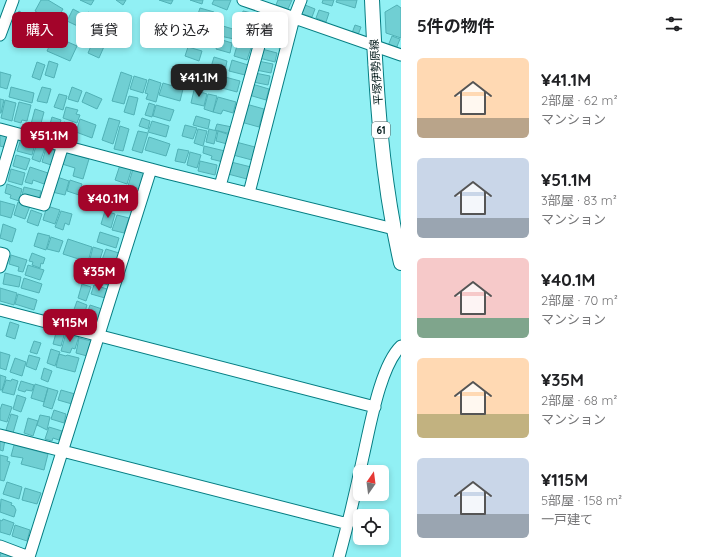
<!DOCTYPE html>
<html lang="ja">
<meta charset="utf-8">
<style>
:root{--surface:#fff;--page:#f6f6f6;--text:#202124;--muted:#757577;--accent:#a3042a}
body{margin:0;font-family:Quicksand,"Noto Sans JP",sans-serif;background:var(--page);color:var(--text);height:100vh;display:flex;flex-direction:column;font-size:15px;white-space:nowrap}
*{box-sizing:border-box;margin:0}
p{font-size:13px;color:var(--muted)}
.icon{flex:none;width:22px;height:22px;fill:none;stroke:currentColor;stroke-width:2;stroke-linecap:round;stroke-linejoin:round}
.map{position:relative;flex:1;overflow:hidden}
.panel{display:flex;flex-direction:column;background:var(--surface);width:300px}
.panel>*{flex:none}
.banner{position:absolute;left:12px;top:12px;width:329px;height:36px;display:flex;gap:8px}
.needle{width:26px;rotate:14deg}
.buttons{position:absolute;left:353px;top:465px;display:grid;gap:8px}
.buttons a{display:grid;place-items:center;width:36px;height:36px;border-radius:6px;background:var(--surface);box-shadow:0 2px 6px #0003;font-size:20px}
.price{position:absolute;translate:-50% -34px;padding:0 9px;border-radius:8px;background:var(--accent);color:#fff;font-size:13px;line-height:26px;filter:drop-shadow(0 1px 2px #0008)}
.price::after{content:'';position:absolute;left:50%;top:24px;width:12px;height:9px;margin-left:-6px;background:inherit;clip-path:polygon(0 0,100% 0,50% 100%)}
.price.active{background:#222;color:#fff}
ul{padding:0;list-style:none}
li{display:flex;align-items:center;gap:12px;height:100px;padding:0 16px}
li span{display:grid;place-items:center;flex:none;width:112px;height:80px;border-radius:6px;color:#555}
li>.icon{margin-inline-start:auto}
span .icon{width:48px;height:48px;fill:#fffc;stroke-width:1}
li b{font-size:17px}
h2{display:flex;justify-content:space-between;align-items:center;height:48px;padding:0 16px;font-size:17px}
.tag{padding:0 14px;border-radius:6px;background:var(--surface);box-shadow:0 2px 6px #0003;font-size:14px;line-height:36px}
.tag.active{background:var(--accent);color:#fff}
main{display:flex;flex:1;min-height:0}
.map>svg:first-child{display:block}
.building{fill:#70cfd3;stroke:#51b1b6}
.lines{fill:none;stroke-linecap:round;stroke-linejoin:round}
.minor-casing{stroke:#057d82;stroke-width:13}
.major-casing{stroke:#057d82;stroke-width:16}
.minor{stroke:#fff;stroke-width:11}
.major{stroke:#fff;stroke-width:14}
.labels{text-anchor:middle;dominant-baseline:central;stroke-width:3;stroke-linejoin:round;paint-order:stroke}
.shield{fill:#fefefe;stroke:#4c5d5e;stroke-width:1}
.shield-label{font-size:10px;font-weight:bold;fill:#001819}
.street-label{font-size:11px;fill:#001819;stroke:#fefefe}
</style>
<main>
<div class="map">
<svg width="401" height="557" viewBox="0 0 401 557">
<rect width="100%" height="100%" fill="#91f0f4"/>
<path class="building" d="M41 0H48L63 9 55 23 35 11Z
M80 0H94L91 5Z
M116 0H126L123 5Z
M159 0H173L171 4Z
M190 0H203L202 4Z
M214 0H231L227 10 212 4Z
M278 0H292L288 9 276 5Z
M323 0H334L332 6 322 3Z
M337 0H357L355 8 336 2Z
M305 5 315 9 312 17 302 14Z
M397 5 401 8V38L386 33 385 12Z
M200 8 214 12 211 21 197 17Z
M73 9 86 16 88 12 98 17 90 32 67 21Z
M319 10 329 13 326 22 316 18Z
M19 11 34 20 30 28 15 19Z
M243 11 252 13 249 26 240 24Z
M254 14 263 16 260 29 251 27Z
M271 16 287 21 284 30 268 25Z
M102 21 113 26 99 58 88 53Z
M38 22 52 30 48 37 34 29Z
M355 25 361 27 358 35 352 33Z
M223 26 236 30 234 39 220 36Z
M194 30 207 34 204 44 191 39Z
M241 32 255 36 247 60 234 56Z
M15 33 29 37 27 45 12 41Z
M32 35 45 38 43 47 30 44Z
M266 35 282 39 280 48 264 44Z
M54 36 77 46 70 61 47 51Z
M392 36 400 39 396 49 388 46Z
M219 39 232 43 230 53 216 49Z
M188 47 202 51 199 61 185 56Z
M262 49 277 53 275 62 259 58Z
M214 57 227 61 225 71 211 67Z
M232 60 248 65 245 75 229 71Z
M49 61 58 64 54 78 45 75Z
M258 61 273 64 271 73 256 70Z
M37 62 45 65 40 80 32 77Z
M180 70 194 74 191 83 178 79Z
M0 72 11 75 7 89 0 87Z
M121 72 132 76 124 104 112 101Z
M255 73 270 76 268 85 253 82Z
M209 75 222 79 220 89 206 85Z
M134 76 147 80 143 93 130 89Z
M225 77 240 81 237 92 222 88Z
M149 79 161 83 156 102 146 99 148 94 145 93Z
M163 83 183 89 180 101 159 95Z
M252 84 269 89 266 100 249 95Z
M11 87 34 93 32 103 9 97Z
M42 87 51 89 47 103 37 101Z
M72 87 82 91 78 102 68 99Z
M194 90 207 94 204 106 191 103Z
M86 92 102 99 97 109 82 102Z
M59 94 67 96 63 110 54 107Z
M208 94 217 96 213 112 204 109Z
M129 96 138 98 134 115 124 112Z
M218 97 236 102 233 113 223 110 221 114 213 112Z
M0 99 4 100 1 113H0Z
M5 100 16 103 12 121 1 118Z
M19 102 31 105 27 121 22 120 21 123 14 121Z
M149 103 155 105 152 117 145 115Z
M246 104 264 109 259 127 241 122Z
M156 105 174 110 170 121 153 116Z
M66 107 78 110 76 114 80 115 77 123 63 118Z
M35 109 44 112 40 127 31 124Z
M196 116 210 120 208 129 193 125Z
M52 117 61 120 57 133 48 131Z
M109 118 120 121 113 144 102 140Z
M142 118 150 121 148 129 139 126Z
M80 119 96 125 92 138 76 132Z
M152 121 169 126 166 137 148 132Z
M64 122 76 126 73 135 69 133 67 138 59 135Z
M217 124 232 127 231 134 215 130Z
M185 125 197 128 193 139 182 136Z
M120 126 129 129 123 151 114 149Z
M198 129 207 131 203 146 194 143Z
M209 129 217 131 214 144 206 142Z
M138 131 148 133 142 153 132 150Z
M218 131 230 135 227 144 216 141Z
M0 133 10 136 7 148 0 146Z
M149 137 170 144 166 156 145 150Z
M21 139 35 144 32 155 17 151Z
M236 142 255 147 252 160 233 155Z
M36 146 45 148 40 162 32 159Z
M204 146 225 151 223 162 211 159 212 156 203 153Z
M46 148 56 151 51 165 42 162Z
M178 149 189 151 185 163 175 161Z
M65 152 89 159 83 179 73 176 75 168 62 164Z
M190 152 201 155 197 168 187 165Z
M16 155 30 159 26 170 13 166Z
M200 161 217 165 215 175 198 171Z
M231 162 251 167 247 179 228 174Z
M120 165 132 168 127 184 115 180Z
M30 167 48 173 44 184 33 180 32 184 25 182Z
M11 169 25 173 22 185 8 181Z
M133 169 145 173 139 189 128 186Z
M57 177 69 181 65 195 52 192Z
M70 180 82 184 79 195 67 191Z
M7 184 22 189 19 201 10 198 11 195 5 193Z
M114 186 124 189 120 201 110 198Z
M24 187 41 191 39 199 22 195Z
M126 189 139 193 136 202 130 200 128 209 120 206Z
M0 201 15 205 11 218 0 215Z
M18 202 30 206 25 219 14 215Z
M47 206 60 210 55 224 43 220Z
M31 210 42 214 38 226 27 222Z
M61 211 72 214 69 225 65 223 63 230 55 227Z
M105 211 115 214 111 228 101 224Z
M117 215 129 218 124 233 112 230Z
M3 224 16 229 12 242 0 238Z
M100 232 119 238 116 248 97 242Z
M38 233 50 236 46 250 34 246Z
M51 237 63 241 59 252 47 249Z
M68 239 92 247 88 262 63 254Z
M93 247 103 250 99 262 90 259Z
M106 249 119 253 116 264 102 260Z
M32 253 45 258 43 264 41 263 40 268 32 265 33 262 29 261Z
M11 255 27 260 23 272 18 271 19 267 9 264Z
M28 265 44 270 40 280 25 275Z
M89 265 98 268 93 282 84 279Z
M99 271 111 275 108 285 96 281Z
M5 273 21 277 19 287 3 284Z
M24 278 42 284 39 293 21 288Z
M82 284 91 287 86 301 78 298Z
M94 285 107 289 105 298 91 294Z
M0 288 17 293 14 305 0 301Z
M18 294 37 300 34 310 15 304Z
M77 301 87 305 82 322 71 318Z
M90 305 102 309 97 324 85 320Z
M10 322 19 325 15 339 6 336Z
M60 331 65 332 61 346 53 344 56 333 59 334Z
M66 333 79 336 75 349 72 348 70 353 61 351Z
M79 338 91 341 87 356 76 353Z
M34 341 41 343 37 354 30 352Z
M51 349 60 352 55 366 47 363Z
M0 352 10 355 6 370 0 368Z
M59 354 66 356 67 355 79 358 75 372 56 367Z
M29 355 40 358 36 370 26 366Z
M15 358 26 362 22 376 10 372Z
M44 368 52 371 48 382 41 379Z
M0 375 6 377 2 390H0Z
M12 379 18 381 14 395 2 392 6 380 11 381Z
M21 381 34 385 32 391 26 390 25 392 18 390Z
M35 384 48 388 44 402 31 398Z
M48 388 58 391 52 409 43 406Z
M61 390 75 394 72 404 58 400Z
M17 395 26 398 21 412 13 409Z
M2 404 12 407 7 422 0 420V410Z
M54 410 66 414 64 423 51 419Z
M11 414 18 416 13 433 6 430Z
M40 415 50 417 47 430 37 425Z
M28 418 38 421 33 436 24 433Z
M49 427 62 431 59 440 53 438 52 441 45 439Z
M0 439 5 440 3 451 0 450Z
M14 445 48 454 44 470 21 464 23 458 11 456Z
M0 455 8 457 7 461 10 462 4 481 0 480Z
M7 482 22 487 19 499 3 494Z
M25 488 41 493 37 504 22 500Z
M1 499 12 503 11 505 14 506 16 510 14 517 0 512Z
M3 519 14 523 10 535 0 532V520L2 521Z
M15 525 30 530 27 541 12 536Z
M1 552 11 555 10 557H0Z"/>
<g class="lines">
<defs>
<path id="minor" d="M243 0 401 55
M0 35 13 0
M0 129 166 173 394 229
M0 180 14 133
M220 186 269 10
M249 193 294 18 301 0
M25 200 44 205 63 145
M0 253 4 254 0 267
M0 310 375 407
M0 435 348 524
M0 546 29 557
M29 557 151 169
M339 557C348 524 356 490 363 457 370 427 380 366 401 346"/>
<path id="major" d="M372 0C376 88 381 177 401 263"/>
</defs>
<use href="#minor" class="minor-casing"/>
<use href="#major" class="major-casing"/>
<use href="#minor" class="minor"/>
<use href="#major" class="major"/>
</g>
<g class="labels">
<rect class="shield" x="372" y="122" width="18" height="16" rx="3"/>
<g class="shield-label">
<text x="381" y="130">61</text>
</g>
<g class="street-label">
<text transform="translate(376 72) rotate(-94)">平塚伊勢原線</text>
</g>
</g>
</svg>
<div class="buttons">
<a><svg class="needle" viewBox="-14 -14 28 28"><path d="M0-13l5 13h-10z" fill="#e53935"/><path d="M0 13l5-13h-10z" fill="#757577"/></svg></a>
<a><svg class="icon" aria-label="locate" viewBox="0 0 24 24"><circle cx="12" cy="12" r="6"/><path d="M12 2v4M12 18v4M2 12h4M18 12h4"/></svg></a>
</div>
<b class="price active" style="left:199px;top:98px">¥41.1M</b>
<b class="price" style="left:49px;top:156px">¥51.1M</b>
<b class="price" style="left:108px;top:219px">¥40.1M</b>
<b class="price" style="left:99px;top:292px">¥35M</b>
<b class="price" style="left:70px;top:343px">¥115M</b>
<div class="banner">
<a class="tag active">購入</a>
<a class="tag">賃貸</a>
<a class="tag">絞り込み</a>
<a class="tag">新着</a>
</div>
</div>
<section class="panel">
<h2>5件の物件<svg class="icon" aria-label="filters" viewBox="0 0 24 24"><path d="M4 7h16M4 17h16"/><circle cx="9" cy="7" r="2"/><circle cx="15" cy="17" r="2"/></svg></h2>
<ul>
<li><span style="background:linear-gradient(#ffd9b3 75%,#b9a48a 0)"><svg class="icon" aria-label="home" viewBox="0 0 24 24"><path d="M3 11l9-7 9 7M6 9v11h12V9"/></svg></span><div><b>¥41.1M</b><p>2部屋 · 62 m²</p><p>マンション</p></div></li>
<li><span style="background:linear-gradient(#c9d6e8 75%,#9aa5b1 0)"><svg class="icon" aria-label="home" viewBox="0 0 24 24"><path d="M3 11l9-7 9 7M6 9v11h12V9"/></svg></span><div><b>¥51.1M</b><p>3部屋 · 83 m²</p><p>マンション</p></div></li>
<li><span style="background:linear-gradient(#f6c9c9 75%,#7fa58c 0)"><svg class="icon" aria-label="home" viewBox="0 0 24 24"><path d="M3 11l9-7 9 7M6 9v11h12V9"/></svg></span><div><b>¥40.1M</b><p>2部屋 · 70 m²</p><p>マンション</p></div></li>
<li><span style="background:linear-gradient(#ffd9b3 70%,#c2b280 0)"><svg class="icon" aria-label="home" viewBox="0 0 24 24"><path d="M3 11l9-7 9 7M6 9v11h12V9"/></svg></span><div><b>¥35M</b><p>2部屋 · 68 m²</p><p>マンション</p></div></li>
<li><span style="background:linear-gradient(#c9d6e8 70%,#9aa5b1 0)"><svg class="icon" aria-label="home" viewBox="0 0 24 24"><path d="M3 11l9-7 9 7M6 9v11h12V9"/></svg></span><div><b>¥115M</b><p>5部屋 · 158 m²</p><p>一戸建て</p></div></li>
</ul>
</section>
</main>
